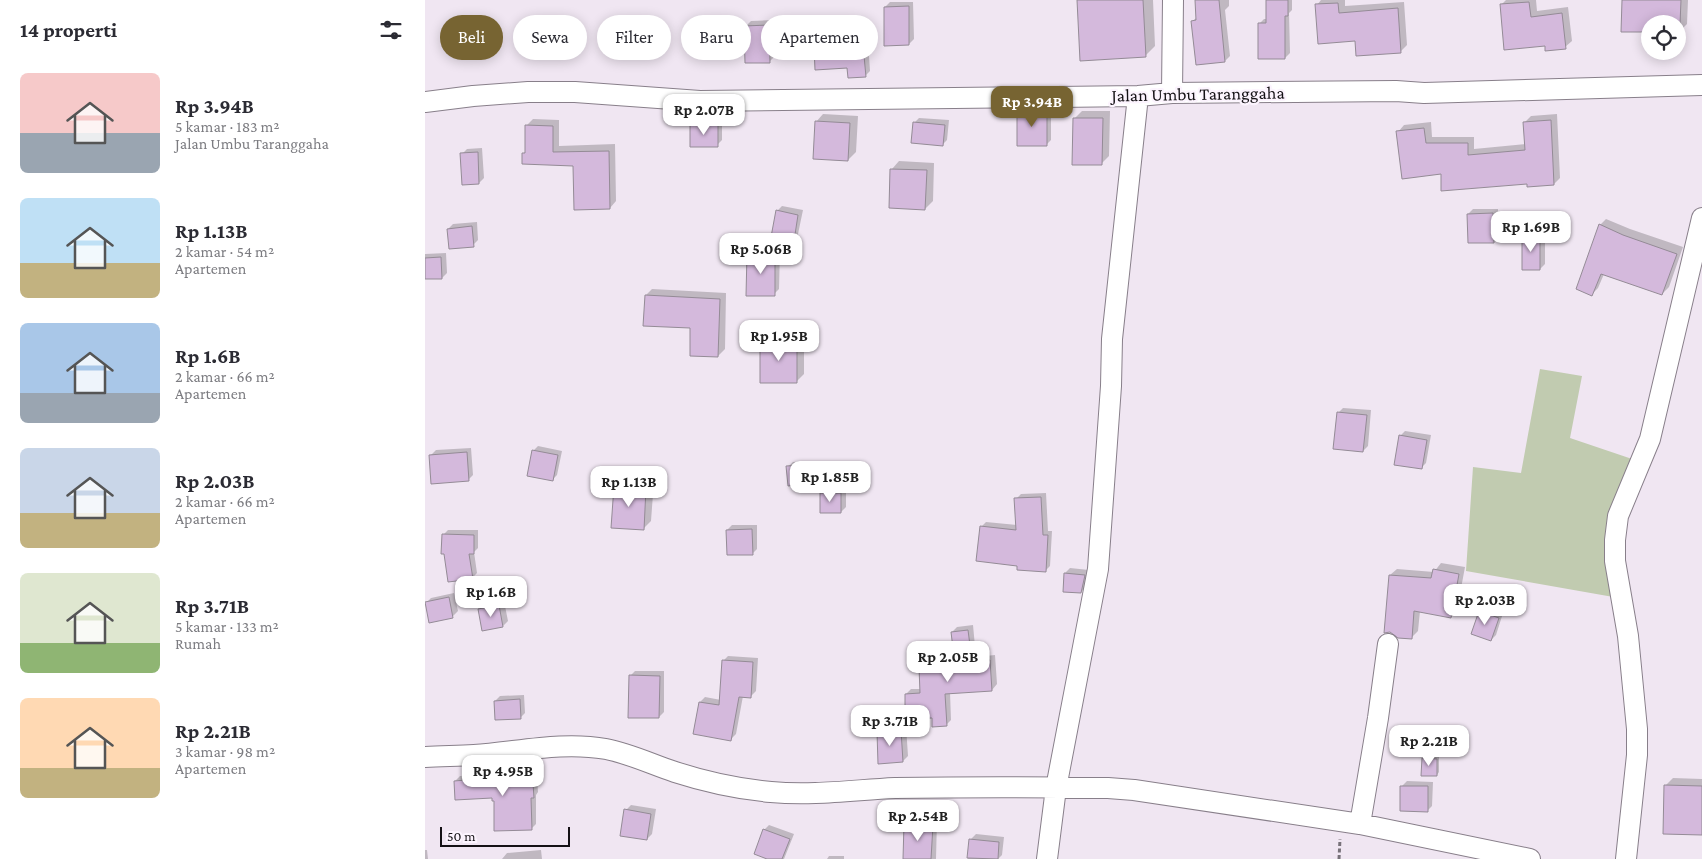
<!DOCTYPE html>
<html lang="id">
<meta charset="utf-8">
<style>
:root{--surface:#fff;--page:#f7f7f7;--text:#2b2b33;--muted:#7c7c81;--accent:#776432}
body{margin:0;font-family:"Crimson Pro",serif;background:var(--page);color:var(--text);height:100vh;display:flex;flex-direction:column;font-size:19px;white-space:nowrap}
*{box-sizing:border-box;margin:0}
p{font-size:16px;color:var(--muted)}
.icon{flex:none;width:28px;height:28px;fill:none;stroke:currentColor;stroke-width:2;stroke-linecap:round;stroke-linejoin:round}
.map{position:relative;flex:1;overflow:hidden}
.sheet{display:flex;flex-direction:column;background:var(--surface);width:425px}
.sheet>*{flex:none}
.top-card{position:absolute;left:15px;top:15px;width:475px;height:45px;display:flex;gap:10px}
.controls{position:absolute;left:1216px;top:15px;display:grid;gap:10px}
.controls a{display:grid;place-items:center;width:45px;height:45px;border-radius:50%;background:var(--surface);box-shadow:0 2px 12px #0003;font-size:25px}
.scale{position:absolute;left:15px;bottom:12px;width:130px;box-sizing:border-box;padding-left:5px;border:2px solid #141115;border-top:0;font-size:14px;line-height:18px;white-space:nowrap;color:#141115;-webkit-text-stroke:4px #fcf4fe;paint-order:stroke}
.price{position:absolute;translate:-50% -42px;padding:0 11px;border-radius:10px;background:#fff;color:#222;font-size:16px;line-height:32px;filter:drop-shadow(0 1px 2px #0008)}
.price::after{content:'';position:absolute;left:50%;top:30px;width:15px;height:11px;margin-left:-8px;background:inherit;clip-path:polygon(0 0,100% 0,50% 100%)}
.price.on{background:var(--accent);color:#fff}
ul{padding:0;list-style:none}
li{display:flex;align-items:center;gap:15px;height:125px;padding:0 20px}
li span{display:grid;place-items:center;flex:none;width:140px;height:100px;border-radius:8px;color:#555}
li>.icon{margin-inline-start:auto}
span .icon{width:60px;height:60px;fill:#fffc;stroke-width:1}
li b{font-size:21px}
h2{display:flex;justify-content:space-between;align-items:center;height:60px;padding:0 20px;font-size:21px}
.chip{padding:0 18px;border-radius:22px;background:var(--surface);box-shadow:0 2px 12px #0003;font-size:18px;line-height:45px}
.chip.on{background:var(--accent);color:#fff}
main{display:flex;flex:1;min-height:0}
.map>svg:first-child{display:block}
.green{fill:#c1cbb0}
.shadow{fill:#0003}
.building{fill:#d4b9dc;stroke:#948b96}
.lines{fill:none;stroke-linecap:round;stroke-linejoin:round}
.minor-casing{stroke:#887f8a;stroke-width:22}
.path{stroke:#777179;stroke-width:3;stroke-dasharray:4 2.5;stroke-linecap:butt}
.minor{stroke:#fff;stroke-width:20}
.labels{text-anchor:middle;dominant-baseline:central;stroke-width:4.5;stroke-linejoin:round;paint-order:stroke}
.street-label{font-size:18px;fill:#141115;stroke:#fcf4fe}
</style>
<main>
<section class="sheet">
<h2>14 properti<svg class="icon" aria-label="filters" viewBox="0 0 24 24"><path d="M4 7h16M4 17h16"/><circle cx="9" cy="7" r="2"/><circle cx="15" cy="17" r="2"/></svg></h2>
<ul>
<li><span style="background:linear-gradient(#f6c9c9 60%,#9aa5b1 0)"><svg class="icon" aria-label="home" viewBox="0 0 24 24"><path d="M3 11l9-7 9 7M6 9v11h12V9"/></svg></span><div><b>Rp 3.94B</b><p>5 kamar · 183 m²</p><p>Jalan Umbu Taranggaha</p></div></li>
<li><span style="background:linear-gradient(#bfe0f5 65%,#c2b280 0)"><svg class="icon" aria-label="home" viewBox="0 0 24 24"><path d="M3 11l9-7 9 7M6 9v11h12V9"/></svg></span><div><b>Rp 1.13B</b><p>2 kamar · 54 m²</p><p>Apartemen</p></div></li>
<li><span style="background:linear-gradient(#a9c7e8 70%,#9aa5b1 0)"><svg class="icon" aria-label="home" viewBox="0 0 24 24"><path d="M3 11l9-7 9 7M6 9v11h12V9"/></svg></span><div><b>Rp 1.6B</b><p>2 kamar · 66 m²</p><p>Apartemen</p></div></li>
<li><span style="background:linear-gradient(#c9d6e8 65%,#c2b280 0)"><svg class="icon" aria-label="home" viewBox="0 0 24 24"><path d="M3 11l9-7 9 7M6 9v11h12V9"/></svg></span><div><b>Rp 2.03B</b><p>2 kamar · 66 m²</p><p>Apartemen</p></div></li>
<li><span style="background:linear-gradient(#dfe7d0 70%,#8fb573 0)"><svg class="icon" aria-label="home" viewBox="0 0 24 24"><path d="M3 11l9-7 9 7M6 9v11h12V9"/></svg></span><div><b>Rp 3.71B</b><p>5 kamar · 133 m²</p><p>Rumah</p></div></li>
<li><span style="background:linear-gradient(#ffd9b3 70%,#c2b280 0)"><svg class="icon" aria-label="home" viewBox="0 0 24 24"><path d="M3 11l9-7 9 7M6 9v11h12V9"/></svg></span><div><b>Rp 2.21B</b><p>3 kamar · 98 m²</p><p>Apartemen</p></div></li>
</ul>
</section>
<div class="map">
<svg width="1277" height="859" viewBox="0 0 1277 859">
<rect width="100%" height="100%" fill="#f0e6f2"/>
<path class="green" d="M1115 369 1157 376 1145 438 1213 461 1185 518 1194 598 1041 571 1048 467 1096 473Z"/>
<path class="shadow" d="M653 0H728L730 46 720 56Z
M771 0H804V6L800 10 805 56 800 61 768 21 772 17Z
M842 0H867V10L864 13 865 53 860 58 834 24 839 19H842Z
M896 0H920V6L979 2 982 45 975 52 931 40 892 5Z
M1081 0H1111L1112 11 1143 7 1147 41 1140 47 1121 45 1077 4Z
M1199 0H1263L1262 24 1254 32H1252V24H1225V31Z
M465 2H488L489 39 484 44 460 7Z
M418 17 419 42 443 41 445 71 440 76 423 67 389 24 394 19Z
M349 20 350 56 345 61 321 26 326 21Z
M626 105V140L621 145 593 111 598 106Z
M657 111H685L684 156 676 164 649 119Z
M398 114 433 116 431 152 423 160 391 122Z
M1132 114 1135 178 1129 184 1017 173 973 132 979 125 1006 122 1007 137H1049V149L1101 144 1100 122 1106 116Z
M494 118 524 120 522 140 517 145 489 123Z
M108 119 134 120V146L190 144 191 201 185 208 149 164 98 154 101 151V126Z
M271 120H297V140L292 145 266 125Z
M57 148 59 178 54 183 37 154 42 149Z
M474 161 509 163 508 201 500 209 467 169Z
M357 206 378 210 373 234 368 239 352 211Z
M1048 209H1073V237L1068 242 1043 214Z
M1181 219 1205 229 1258 247 1244 287 1237 294 1179 274 1173 288 1167 294 1175 225Z
M52 222 53 240 48 245 23 229 28 224Z
M1103 232H1120V264L1115 269 1098 237Z
M328 249H355L354 289 349 294 323 254Z
M21 253 22 273 17 278H0V254Z
M227 289 301 293 300 349 293 356 266 327 221 295Z
M344 335H379V374L371 382 336 343Z
M918 408 946 410 943 446 938 451 913 413Z
M980 431 1006 435 1001 463 996 468 975 436Z
M113 446 137 451 132 475 127 480 108 451Z
M46 448 48 475 43 480 6 455 11 450Z
M384 461 385 478 380 483 363 467 368 462Z
M198 479 229 481 226 521 218 529 190 487Z
M401 488H421V507L416 512 396 493Z
M621 493 623 531H627L625 566 620 571 556 527 561 522 592 525 591 499 596 494Z
M307 525H332V549L327 554 302 530Z
M23 530H53V548L49 552 52 573 47 578 18 535Z
M1016 563 1040 567 1032 610 1026 617 995 611 993 631 986 638 965 575 972 569 1009 572Z
M645 568 664 570 661 587 656 592 640 573Z
M29 593 33 611 28 616 1 603 6 598Z
M79 601 83 621 78 626 55 610 60 605Z
M1060 607 1078 613 1071 635 1066 640 1055 612Z
M548 625 551 657 570 655 572 684 567 690 525 692 526 720 521 725 508 717 481 694 486 689H496L495 668 500 663 531 661 527 632 532 627Z
M303 656 333 658 331 691 326 696H318L311 734 306 739 270 733 275 702 280 697 296 700 298 661Z
M210 671H239V712L234 717 205 676Z
M99 695 100 713 95 718 70 701 75 696Z
M481 726 483 756 478 761 453 732 458 727Z
M1000 757H1014V772L1012 775 998 759Z
M111 765 113 792 111 795V824L106 829 68 796 30 781 35 776 66 774 71 767Z
M1248 778 1277 779V834L1240 786Z
M982 781 1008 782 1007 806 1002 811 977 786Z
M206 805 231 809 227 834 222 839 201 810Z
M485 820H512L511 859H479L480 825Z
M344 825 369 834 359 859H346L339 830Z
M551 834 579 837 577 855 573 859H543L546 839Z
M0 850H2L3 859H0Z
M116 850 117 859H77L82 853Z
M404 856H419V859H402Z"/>
<path class="building" d="M652 0H718L721 57 655 61Z
M770 0H794L800 62 771 65 766 21 771 20Z
M841 0H863V16H860V59H833V23H841Z
M1197 0H1256L1255 24H1225V32H1196Z
M1104 2 1106 17 1137 13 1141 49 1120 51V46L1079 50 1075 4Z
M913 3 914 13 973 8 976 53 931 56 930 41 893 44 890 4Z
M484 6V45L459 46V7Z
M413 22 415 47 438 45 441 77 423 78 422 68 390 70 388 23Z
M344 25 345 63H320L319 26Z
M592 110H622V146H592Z
M648 118H678L677 165H647Z
M1126 120 1129 185 1102 187V184L1016 191V174L977 179 971 131 999 128 1001 143H1043V155L1100 150 1098 122Z
M390 121 425 123 423 161 388 159Z
M488 122 520 125 518 146 486 143Z
M100 125 128 126V152L184 151 185 209 149 210 148 166 97 164V153H100Z
M265 125H293V147H265Z
M53 152 54 184 37 185 35 153Z
M465 169 502 170 500 210 464 208Z
M351 210 373 215 369 241 346 237Z
M1068 213 1069 243H1043L1042 214Z
M1174 224 1198 235 1252 254 1237 295 1176 274 1167 296 1151 289Z
M47 226 49 247 24 249 22 229Z
M1097 236H1115V270H1097Z
M322 253 350 254V296H321Z
M16 257 17 279H0V258Z
M220 295 295 299 293 357 265 356V328L218 326Z
M335 342H372V383H335Z
M912 412 942 415 938 452 908 449Z
M974 435 1002 440 997 469 969 465Z
M107 450 133 455 128 481 102 476Z
M42 452 44 481 6 484 4 455Z
M379 465 381 484 363 486 361 466Z
M189 486 221 488 219 530 186 528Z
M395 493H416V513H395Z
M616 497 618 535H623L621 572 592 570V566L551 561 555 526 591 530 589 498Z
M327 529 328 555H302L301 530Z
M17 534 49 535V554H44L48 579 23 582 19 554H16Z
M1008 569 1034 574 1026 618 989 611 987 639 973 638 965 632 959 633 964 575 1006 578Z
M639 573 660 575 656 593 638 592Z
M24 597 28 618 4 623 0 602Z
M74 605 78 627 57 631 53 609Z
M1054 611 1074 618 1066 641 1046 634Z
M543 630 547 661 565 660 567 691 520 694 522 726 507 727V718L480 719V694L495 693 494 667 530 665 526 632Z
M297 660 328 662 326 698 314 697 306 741 268 734 274 702 294 705Z
M204 675 235 676 234 718H203Z
M95 699 96 719 70 720 69 701Z
M476 730 478 762 453 764 452 732Z
M997 758 1012 759V776H996Z
M107 769 109 798H106L107 830 69 831V801H67V798L30 800 29 781 65 778V772Z
M1239 785 1277 786V835L1238 834Z
M975 786H1003V812L975 811Z
M199 809 226 814 222 840 195 836Z
M479 824 508 825 506 859H478Z
M338 829 365 839 357 859H342L329 854Z
M544 839 574 842 573 859 542 858Z"/>
<g class="lines">
<defs>
<path id="minor" d="M747 93 748 0
M0 102 48 96 103 92H150L275 101 713 96 747 93 971 91 999 93 1277 85
M0 757C16 756 33 756 49 755 93 752 137 741 181 749 206 754 226 764 250 772 281 782 313 789 346 792 387 796 429 790 470 788 541 787 612 787 683 788L709 790 935 824 1105 859
M935 824 953 718 963 644
M622 859 631 788 673 569 686 386 687 339 713 96
M1201 859 1212 755V729L1203 636 1190 561V540L1193 516 1225 439 1277 218"/>
</defs>
<use href="#minor" class="minor-casing"/>
<path class="path" d="M914 859 915 839"/>
<use href="#minor" class="minor"/>
</g>
<g class="labels">
<g class="street-label">
<text transform="translate(773 94) rotate(-1)">Jalan Umbu Taranggaha</text>
</g>
</g>
</svg>
<div class="controls">
<a><svg class="icon" aria-label="locate" viewBox="0 0 24 24"><circle cx="12" cy="12" r="6"/><path d="M12 2v4M12 18v4M2 12h4M18 12h4"/></svg></a>
</div>
<div class="scale">50 m</div>
<b class="price on" style="left:607px;top:128px">Rp 3.94B</b>
<b class="price" style="left:279px;top:136px">Rp 2.07B</b>
<b class="price" style="left:1106px;top:253px">Rp 1.69B</b>
<b class="price" style="left:336px;top:275px">Rp 5.06B</b>
<b class="price" style="left:354px;top:362px">Rp 1.95B</b>
<b class="price" style="left:405px;top:503px">Rp 1.85B</b>
<b class="price" style="left:204px;top:508px">Rp 1.13B</b>
<b class="price" style="left:66px;top:618px">Rp 1.6B</b>
<b class="price" style="left:1060px;top:626px">Rp 2.03B</b>
<b class="price" style="left:523px;top:683px">Rp 2.05B</b>
<b class="price" style="left:465px;top:747px">Rp 3.71B</b>
<b class="price" style="left:1004px;top:767px">Rp 2.21B</b>
<b class="price" style="left:78px;top:797px">Rp 4.95B</b>
<b class="price" style="left:493px;top:842px">Rp 2.54B</b>
<div class="top-card">
<a class="chip on">Beli</a>
<a class="chip">Sewa</a>
<a class="chip">Filter</a>
<a class="chip">Baru</a>
<a class="chip">Apartemen</a>
</div>
</div>
</main>
